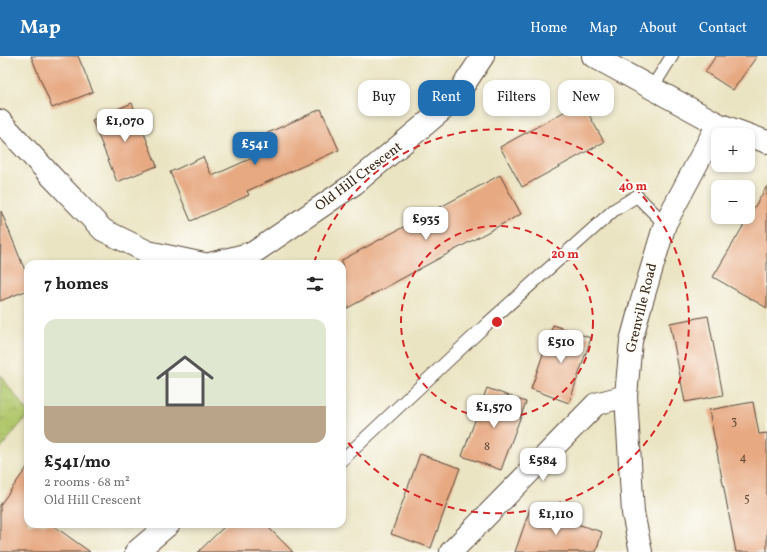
<!DOCTYPE html>
<meta charset="utf-8">
<style>
:root{--surface:#fff;--page:#f6f6f6;--text:#222;--muted:#767676;--accent:#1f6fb2}
body{margin:0;font-family:Vollkorn,serif;background:var(--page);color:var(--text);height:100vh;display:flex;flex-direction:column;font-size:15px;white-space:nowrap}
*{box-sizing:border-box;margin:0}
p{font-size:13px;color:var(--muted)}
.icon{flex:none;width:22px;height:22px;fill:none;stroke:currentColor;stroke-width:2;stroke-linecap:round;stroke-linejoin:round}
.map{position:relative;flex:1;overflow:hidden}
.sheet{position:absolute;left:24px;top:204px;width:322px;height:268px;display:flex;flex-direction:column;background:var(--surface);border-radius:12px;box-shadow:0 2px 6px #0003}
.sheet>*{flex:none}
.hud{position:absolute;left:358px;top:24px;width:349px;height:36px;display:flex;gap:8px}
.tools{position:absolute;left:711px;top:72px;display:grid;gap:8px}
.tools a{display:grid;place-items:center;width:44px;height:44px;border-radius:8px;background:var(--surface);box-shadow:0 2px 6px #0003;font-size:20px}
.price{position:absolute;translate:-50% -34px;padding:0 9px;border-radius:8px;background:#fff;color:#222;font-size:13px;line-height:26px;filter:drop-shadow(0 1px 2px #0008)}
.price::after{content:'';position:absolute;left:50%;top:24px;width:12px;height:9px;margin-left:-6px;background:inherit;clip-path:polygon(0 0,100% 0,50% 100%)}
.price.current{background:var(--accent);color:#fff}
ul{padding:0;list-style:none}
li{display:grid;align-content:center;gap:8px;height:212px;padding:0 20px}
li span{display:grid;place-items:center;height:124px;border-radius:12px;color:#555}
li>.icon{margin-inline-start:auto}
span .icon{width:72px;height:72px;fill:#fffc;stroke-width:1}
li b{font-size:17px}
h2{display:flex;justify-content:space-between;align-items:center;height:48px;padding:0 20px;font-size:17px}
.tag{padding:0 14px;border-radius:12px;background:var(--surface);box-shadow:0 2px 6px #0003;font-size:14px;line-height:36px}
.tag.current{background:var(--accent);color:#fff}
header{display:flex;align-items:center;gap:24px;box-sizing:border-box;height:56px;padding:0 20px;background:var(--accent);color:#fff}
header strong{font-size:19px}
nav{display:flex;gap:22px;margin-inline-start:auto;font-size:14px}
.map>svg:first-child{display:block}
.park{fill:url(#park-crowns);stroke:#767845}
.building{fill:#e7a982}
.lines{fill:none;stroke-linecap:round;stroke-linejoin:round}
.service-casing{stroke:#554637;stroke-width:14}
.minor-casing{stroke:#554637;stroke-width:24}
.service{stroke:#fff;stroke-width:12}
.minor{stroke:#fff;stroke-width:22}
.ring{fill:none;stroke:#d62828;stroke-width:2;stroke-dasharray:7 5}
.labels{text-anchor:middle;dominant-baseline:central;stroke-width:4;stroke-linejoin:round;paint-order:stroke}
.number-label{font-size:12px;fill:#664a37}
.street-label{font-size:14px;fill:#3b2a1e;stroke:#fdfcf7}
.centre{fill:#d62828;stroke:#fdfcf7;stroke-width:2}
.ring-label{font-size:12px;text-anchor:middle;font-weight:bold;fill:#d62828;stroke:#fdfcf7;stroke-width:4;stroke-linejoin:round;paint-order:stroke}
</style>
<header>
<strong>Map</strong>
<nav><a>Home</a><a>Map</a><a>About</a><a>Contact</a></nav>
</header>
<div class="map">
<svg width="767" height="496" viewBox="0 0 767 496">
<defs>
<pattern id="park-crowns" width="20" height="18" patternUnits="userSpaceOnUse"><rect width="20" height="18" fill="#b0c76c"/><path d="M2 6a3 3 0 1 1 6 0M12 15a3 3 0 1 1 6 0" fill="none" stroke="#98ab5d"/></pattern>
</defs>
<rect width="100%" height="100%" fill="#fdfcf7"/>
<filter id="ink" filterUnits="userSpaceOnUse"><feTurbulence type="fractalNoise" baseFrequency=".025" numOctaves="2"/><feDisplacementMap in="SourceGraphic" scale="8" xChannelSelector="R" yChannelSelector="G"/><feConvolveMatrix kernelMatrix="1 2 1 2 8 2 1 2 1" color-interpolation-filters="sRGB"/></filter>
<filter id="wash" filterUnits="userSpaceOnUse"><feTurbulence type="fractalNoise" baseFrequency=".012" numOctaves="4" result="noise"/><feDisplacementMap in="SourceGraphic" scale="16" xChannelSelector="R" yChannelSelector="G"/><feGaussianBlur stdDeviation="0.9" result="paint"/><feColorMatrix in="noise" values="0 0 0 0 0 0 0 0 0 0 0 0 0 0 0 0 0 1.4 0 .05"/><feComposite in="paint" operator="in"/></filter>
<g filter="url(#wash)">
<rect width="100%" height="100%" fill="#ebe4c3"/>
<path class="park" d="M0 319 28 356V359L0 393Z"/>
<g id="blocks">
<path class="building" d="M31 0H78L93 36 52 52Z
M716 0H757L733 34 705 16Z
M582 46 604 86 522 131 500 91Z
M132 47 157 110 117 126 92 64Z
M321 53 339 94 247 135 249 139 191 165 170 116 203 101 212 120 270 94 263 79Z
M500 119 521 158 342 255V204Z
M767 130V252L713 221Z
M1 155 28 222V234L0 245Z
M708 260 723 339 685 346 670 267Z
M553 269 591 282 569 347 531 333Z
M487 332 526 346 501 414 462 400Z
M753 346 759 378 767 377V496H736L709 354Z
M420 398 460 412 431 492 391 478Z
M28 410V468H51L90 496H0V449Z
M530 453 602 476 596 496H515Z
M227 468H265L293 496H198Z"/>
</g>
</g>
<g filter="url(#ink)">
<use href="#blocks" fill-opacity="0" stroke="#554637" stroke-width="1"/>
<g class="lines">
<defs>
<path id="service" d="M652 32 672 0
M342 404 488 267 614 154 637 140 665 168"/>
<path id="minor" d="M593 0 718 68 748 79
M0 65 52 121 103 174 148 196 204 208
M748 79 767 86
M210 208 253 197 354 128 453 45 483 0
M136 496 169 468
M451 496 596 348 626 340
M641 496 633 457 626 340 631 285 641 248 665 168 718 68"/>
</defs>
<use href="#service" class="service-casing"/>
<use href="#minor" class="minor-casing"/>
<use href="#service" class="service"/>
<use href="#minor" class="minor"/>
</g>
</g>
<g class="ring">
<circle cx="497" cy="266" r="96"/>
<path d="M314 207A192 192 0 1 1 343 380"/>
</g>
<g class="labels">
<g class="number-label">
<text x="734" y="366">3</text>
<text x="487" y="391">8</text>
<text x="743" y="402">4</text>
<text x="747" y="443">5</text>
</g>
<g class="street-label">
<text transform="translate(359 121) rotate(-37)">Old Hill Crescent</text>
<text transform="translate(642 252) rotate(-76)">Grenville Road</text>
</g>
</g>
<circle cx="497" cy="266" r="6" class="centre"/>
<g class="ring-label">
<text x="633" y="134">40 m</text>
<text x="565" y="202">20 m</text>
</g>
</svg>
<div class="tools">
<a>+</a>
<a>−</a>
</div>
<b class="price" style="left:125px;top:87px">£1,070</b>
<b class="price current" style="left:255px;top:110px">£541</b>
<b class="price" style="left:426px;top:185px">£935</b>
<b class="price" style="left:561px;top:308px">£510</b>
<b class="price" style="left:494px;top:373px">£1,570</b>
<b class="price" style="left:543px;top:426px">£584</b>
<b class="price" style="left:556px;top:480px">£1,110</b>
<div class="hud">
<a class="tag">Buy</a>
<a class="tag current">Rent</a>
<a class="tag">Filters</a>
<a class="tag">New</a>
</div>
<section class="sheet">
<h2>7 homes<svg class="icon" aria-label="filters" viewBox="0 0 24 24"><path d="M4 7h16M4 17h16"/><circle cx="9" cy="7" r="2"/><circle cx="15" cy="17" r="2"/></svg></h2>
<ul>
<li><span style="background:linear-gradient(#dfe7d0 70%,#b9a48a 0)"><svg class="icon" aria-label="home" viewBox="0 0 24 24"><path d="M3 11l9-7 9 7M6 9v11h12V9"/></svg></span><div><b>£541/mo</b><p>2 rooms · 68 m²</p><p>Old Hill Crescent</p></div></li>
</ul>
</section>
</div>
